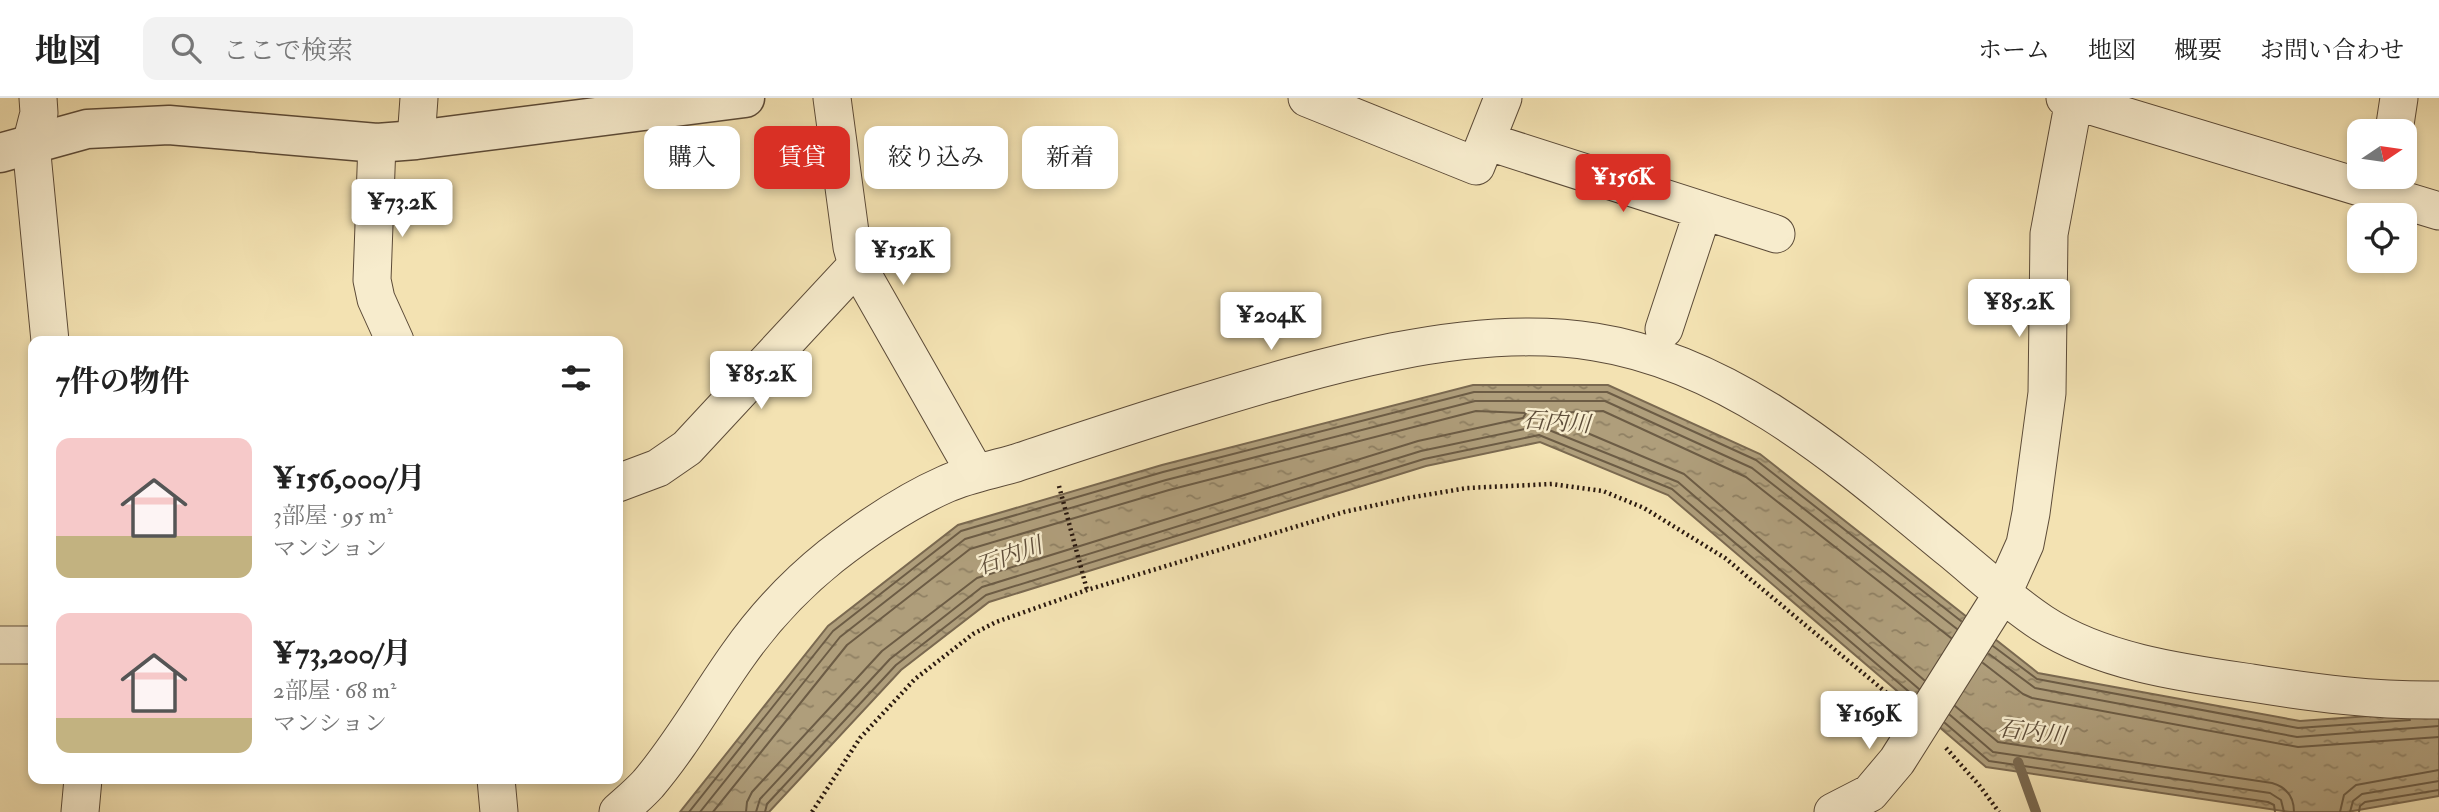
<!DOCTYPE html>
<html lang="ja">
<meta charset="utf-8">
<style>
:root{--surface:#fff;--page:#f2f2f2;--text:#222;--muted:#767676;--line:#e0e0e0;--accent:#d93025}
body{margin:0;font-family:"IM FELL Double Pica","Noto Serif JP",serif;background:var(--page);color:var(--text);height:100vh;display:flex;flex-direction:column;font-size:26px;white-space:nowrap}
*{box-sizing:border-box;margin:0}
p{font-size:23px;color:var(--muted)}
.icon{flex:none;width:38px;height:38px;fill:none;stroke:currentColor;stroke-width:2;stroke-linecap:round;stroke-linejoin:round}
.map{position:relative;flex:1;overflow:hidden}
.details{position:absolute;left:28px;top:238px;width:595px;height:448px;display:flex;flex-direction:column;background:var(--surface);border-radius:14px;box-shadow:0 4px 10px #0003}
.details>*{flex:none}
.guide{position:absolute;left:644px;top:28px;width:665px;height:63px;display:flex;gap:14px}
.needle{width:46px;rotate:77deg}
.buttons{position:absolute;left:2347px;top:21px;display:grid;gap:14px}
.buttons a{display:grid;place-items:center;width:70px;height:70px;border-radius:14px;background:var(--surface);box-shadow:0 4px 10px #0003;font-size:35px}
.price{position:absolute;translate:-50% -60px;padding:0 16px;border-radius:7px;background:#fff;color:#222;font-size:23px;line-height:46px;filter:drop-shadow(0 2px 4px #0008)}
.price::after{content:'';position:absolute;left:50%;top:42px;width:21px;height:16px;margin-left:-10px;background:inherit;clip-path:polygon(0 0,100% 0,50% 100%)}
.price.current{background:var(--accent);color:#fff}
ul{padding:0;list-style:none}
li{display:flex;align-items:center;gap:21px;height:175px;padding:0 28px}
li span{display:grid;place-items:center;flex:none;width:196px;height:140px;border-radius:14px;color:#555}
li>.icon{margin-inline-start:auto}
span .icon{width:84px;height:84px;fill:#fffc;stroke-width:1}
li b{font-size:30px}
h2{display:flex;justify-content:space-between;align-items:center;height:84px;padding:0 28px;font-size:30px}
.chip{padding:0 24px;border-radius:14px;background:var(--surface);box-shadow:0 4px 10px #0003;font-size:24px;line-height:63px}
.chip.current{background:var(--accent);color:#fff}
header{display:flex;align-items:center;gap:42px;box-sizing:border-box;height:98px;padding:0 35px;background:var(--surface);border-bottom:2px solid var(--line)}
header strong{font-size:33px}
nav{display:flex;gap:38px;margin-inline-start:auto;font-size:24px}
.search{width:490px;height:63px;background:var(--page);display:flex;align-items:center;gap:18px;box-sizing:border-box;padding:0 24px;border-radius:14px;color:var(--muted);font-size:26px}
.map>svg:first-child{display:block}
.water{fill:url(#water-ripples);stroke:#7a6950;stroke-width:2}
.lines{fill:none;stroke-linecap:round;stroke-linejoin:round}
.shore{stroke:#6c5c45;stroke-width:2}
.stream{stroke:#7a6950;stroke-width:10}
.minor-casing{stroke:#5c4b38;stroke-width:39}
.tertiary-casing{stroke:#5c4b38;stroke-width:41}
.path{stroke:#2a190f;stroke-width:4.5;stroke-dasharray:2 3.5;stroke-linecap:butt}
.minor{stroke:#f7eccd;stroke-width:37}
.tertiary{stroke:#f7eccd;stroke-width:38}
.labels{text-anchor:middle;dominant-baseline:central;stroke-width:5;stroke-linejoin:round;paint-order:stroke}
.water-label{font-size:23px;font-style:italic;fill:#5f4e3a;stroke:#f7eccd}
</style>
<header>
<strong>地図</strong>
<div class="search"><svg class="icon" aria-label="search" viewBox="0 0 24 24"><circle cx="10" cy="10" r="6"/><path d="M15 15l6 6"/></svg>ここで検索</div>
<nav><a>ホーム</a><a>地図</a><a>概要</a><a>お問い合わせ</a></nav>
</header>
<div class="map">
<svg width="2439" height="714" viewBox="0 0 2439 714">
<defs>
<pattern id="water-ripples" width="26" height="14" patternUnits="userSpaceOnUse" patternTransform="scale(1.75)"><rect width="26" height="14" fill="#af9e7b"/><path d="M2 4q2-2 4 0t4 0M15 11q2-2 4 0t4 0" fill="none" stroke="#8f8063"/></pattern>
</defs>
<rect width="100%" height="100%" fill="#f3e2b2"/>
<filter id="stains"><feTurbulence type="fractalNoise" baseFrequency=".00286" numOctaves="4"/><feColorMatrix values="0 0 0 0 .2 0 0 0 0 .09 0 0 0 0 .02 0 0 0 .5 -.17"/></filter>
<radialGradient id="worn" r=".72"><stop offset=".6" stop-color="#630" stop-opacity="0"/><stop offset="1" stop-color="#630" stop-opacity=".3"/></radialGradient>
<path class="water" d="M1473 287H1608L1760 356 2038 575 2300 623 2439 613V698L2347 714H2290L1986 669 1668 397 1540 344 1426 368 989 504 901 572 769 714H680L828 528 958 427 1162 367Z"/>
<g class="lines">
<path class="shore" d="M1993 548 2037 581 2298 630 2410 622
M1989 556 2035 590 2297 639 2439 628
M1983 565 2023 596 2032 600 2298 649 2439 639
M1924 582 1684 376 1552 320 1550 315 1603 313 1746 379 1951 540
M1955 608 1998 644 2272 685C2286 689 2294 699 2294 714
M1950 617 1993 654 2270 695 2281 702 2284 714
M1945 625 1989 663 2268 704 2274 707 2275 714
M689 714 833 533 961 433 1163 374 1474 294H1607L1756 362 1961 523
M700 714 840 539 965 441 1166 382 1475 303H1605L1752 370 1957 531
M713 714 847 547 970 451 1169 392 1476 313 1526 315 1523 320 1418 343 977 480 882 553 752 694 747 704 746 714
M756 714 760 701 890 561 982 489 1421 353 1539 328 1678 384 1919 591
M765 714 767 706 896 567 986 497 1424 361 1539 337 1672 391 1914 598
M2340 714 2344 697 2356 687 2439 672
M2350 714 2353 703 2362 696 2439 683
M2359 714 2360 708 2365 704 2439 692"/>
<path class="stream" d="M2018 664 2036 714"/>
<defs>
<path id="minor" d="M38 0 39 15 31 46 50 243
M832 0 852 149 857 167 976 376
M1307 0 1476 68 1503 0
M2065 0 2439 113
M2394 33 2399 0
M416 42 419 0
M1486 43 1776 136
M377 45 372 182 376 201 395 243
M1664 231 1703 113
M618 385 658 370 687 350 857 167
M0 547H33
M496 681 499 714
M80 714 83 681
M618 714C628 705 639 696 648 686 682 646 708 599 738 557 764 520 796 486 831 458 867 430 905 404 946 386 968 376 993 372 1016 365 1076 345 1135 325 1195 307 1316 270 1470 223 1595 244 1735 266 1847 367 1952 453 1981 477 2010 504 2042 525 2101 564 2183 575 2252 585 2314 595 2376 603 2439 602
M1833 714 1870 695 1897 663 2003 495 2025 446 2031 415 2047 295 2049 136 2074 2"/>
<path id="tertiary" d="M0 55 87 31 169 27 377 45 416 42 745 0"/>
</defs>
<use href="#minor" class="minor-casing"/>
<use href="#tertiary" class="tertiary-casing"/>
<path class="path" d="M1059 388 1087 492
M1946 650 1979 687 1999 714
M812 714 860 640 915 581 973 536 996 524 1087 492 1344 414 1408 400 1467 390 1552 386 1603 393 1644 410 1725 460 1894 601"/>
<use href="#minor" class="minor"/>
<use href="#tertiary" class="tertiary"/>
</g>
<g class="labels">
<g class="water-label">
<text transform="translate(1556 324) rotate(4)">石内川</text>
<text transform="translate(1009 458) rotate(-20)">石内川</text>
<text transform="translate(2032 634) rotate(7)">石内川</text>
</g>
</g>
<rect width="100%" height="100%" filter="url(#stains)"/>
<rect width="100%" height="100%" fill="url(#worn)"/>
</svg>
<div class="buttons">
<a><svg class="needle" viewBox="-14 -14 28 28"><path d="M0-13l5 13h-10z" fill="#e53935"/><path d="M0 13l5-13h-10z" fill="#767676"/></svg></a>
<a><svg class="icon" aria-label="locate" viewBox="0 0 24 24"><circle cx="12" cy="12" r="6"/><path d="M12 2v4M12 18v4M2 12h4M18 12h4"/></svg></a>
</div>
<b class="price current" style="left:1623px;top:116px">¥156K</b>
<b class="price" style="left:402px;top:141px">¥73.2K</b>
<b class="price" style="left:903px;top:189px">¥152K</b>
<b class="price" style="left:2019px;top:241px">¥85.2K</b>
<b class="price" style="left:1271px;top:254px">¥204K</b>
<b class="price" style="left:761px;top:313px">¥85.2K</b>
<b class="price" style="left:1869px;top:653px">¥169K</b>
<div class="guide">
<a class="chip">購入</a>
<a class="chip current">賃貸</a>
<a class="chip">絞り込み</a>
<a class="chip">新着</a>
</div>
<section class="details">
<h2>7件の物件<svg class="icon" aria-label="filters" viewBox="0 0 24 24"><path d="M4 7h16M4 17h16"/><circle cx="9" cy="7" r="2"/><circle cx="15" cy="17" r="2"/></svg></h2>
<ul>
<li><span style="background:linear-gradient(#f6c9c9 70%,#c2b280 0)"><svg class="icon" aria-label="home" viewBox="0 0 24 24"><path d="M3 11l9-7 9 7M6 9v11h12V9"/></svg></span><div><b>¥156,000/月</b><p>3部屋 · 95 m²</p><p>マンション</p></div></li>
<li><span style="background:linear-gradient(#f6c9c9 75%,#c2b280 0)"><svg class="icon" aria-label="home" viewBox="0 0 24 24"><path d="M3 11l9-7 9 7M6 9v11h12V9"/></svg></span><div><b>¥73,200/月</b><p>2部屋 · 68 m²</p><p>マンション</p></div></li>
</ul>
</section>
</div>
